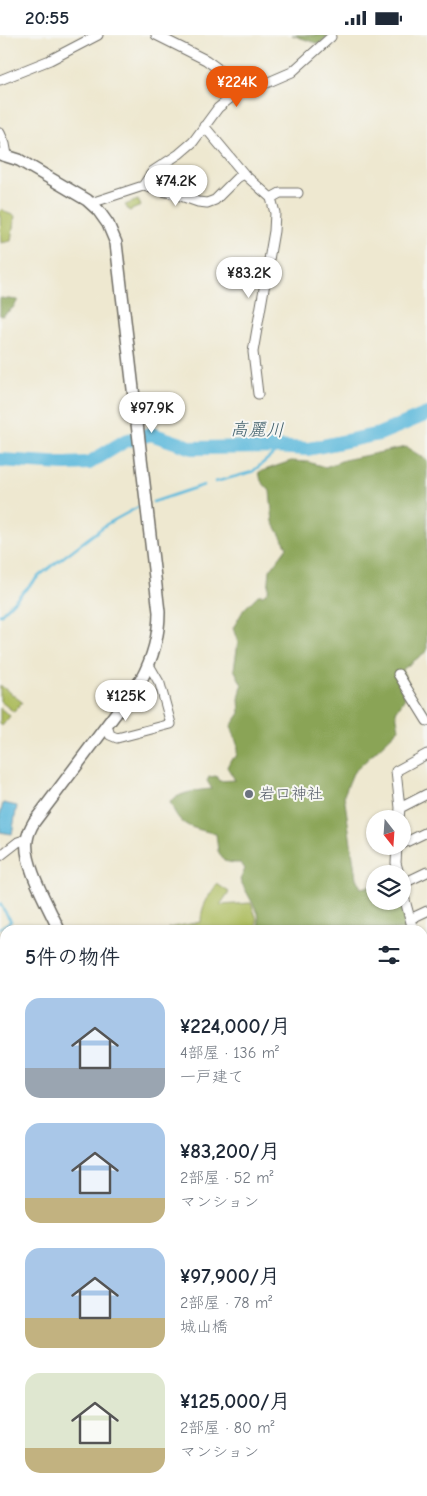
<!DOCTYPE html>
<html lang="ja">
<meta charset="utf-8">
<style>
:root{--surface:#fff;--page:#f2f2f3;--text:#1f2937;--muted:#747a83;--accent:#ea580c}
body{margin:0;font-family:"Comic Neue","Klee One",sans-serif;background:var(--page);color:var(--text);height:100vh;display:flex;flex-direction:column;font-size:19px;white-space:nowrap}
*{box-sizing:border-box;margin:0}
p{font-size:16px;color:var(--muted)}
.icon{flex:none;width:28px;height:28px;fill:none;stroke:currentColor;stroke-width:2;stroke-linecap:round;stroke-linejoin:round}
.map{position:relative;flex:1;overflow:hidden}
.sheet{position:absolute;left:0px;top:890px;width:428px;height:571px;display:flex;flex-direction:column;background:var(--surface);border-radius:15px 15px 0 0;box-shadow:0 1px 4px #0004}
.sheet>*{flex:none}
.needle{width:32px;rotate:163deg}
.buttons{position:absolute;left:366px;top:775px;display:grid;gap:10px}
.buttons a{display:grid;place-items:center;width:45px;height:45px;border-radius:50%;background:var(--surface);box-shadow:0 1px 4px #0004;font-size:25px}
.price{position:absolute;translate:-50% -42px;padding:0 11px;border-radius:18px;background:#fff;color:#222;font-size:16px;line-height:32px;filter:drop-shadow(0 1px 2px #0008)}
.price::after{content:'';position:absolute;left:50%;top:30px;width:15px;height:11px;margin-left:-8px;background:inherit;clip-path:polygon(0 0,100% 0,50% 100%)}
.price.selected{background:var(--accent);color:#fff}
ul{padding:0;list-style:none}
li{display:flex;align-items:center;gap:15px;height:125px;padding:0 25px}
li span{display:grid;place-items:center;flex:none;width:140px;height:100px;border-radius:15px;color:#555}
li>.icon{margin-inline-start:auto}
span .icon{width:60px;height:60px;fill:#fffc;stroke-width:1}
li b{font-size:21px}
h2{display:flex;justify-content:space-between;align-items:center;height:60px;padding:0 25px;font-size:21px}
.status{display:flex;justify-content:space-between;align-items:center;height:35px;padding:0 25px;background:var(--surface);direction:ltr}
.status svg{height:14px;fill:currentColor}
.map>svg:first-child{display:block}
.green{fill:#aebd60;stroke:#6c7446}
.forest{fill:#8aa456;stroke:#5a6840}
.water{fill:#5ebadc;stroke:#447284}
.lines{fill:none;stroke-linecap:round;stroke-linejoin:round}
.stream{stroke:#5ebadc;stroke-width:2.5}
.river{stroke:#5ebadc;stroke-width:14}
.minor-casing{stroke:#6f6d65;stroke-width:11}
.tertiary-casing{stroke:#6f6d65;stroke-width:14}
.minor{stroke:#fff;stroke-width:9}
.tertiary{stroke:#fff;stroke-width:11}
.worship-dot{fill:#6b7280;stroke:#f6f6f2;stroke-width:2}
.labels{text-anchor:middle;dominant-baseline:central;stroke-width:4;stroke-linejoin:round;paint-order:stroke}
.worship-label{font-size:16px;fill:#5b616d;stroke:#f6f6f2;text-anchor:start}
.water-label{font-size:18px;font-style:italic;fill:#3d5d69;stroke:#f6f6f2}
</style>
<div class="status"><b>20:55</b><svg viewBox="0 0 49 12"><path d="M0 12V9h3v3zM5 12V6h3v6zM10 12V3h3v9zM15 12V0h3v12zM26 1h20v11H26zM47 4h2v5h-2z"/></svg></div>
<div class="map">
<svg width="427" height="1461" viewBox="0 0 427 1461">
<rect width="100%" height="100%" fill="#f6f6f2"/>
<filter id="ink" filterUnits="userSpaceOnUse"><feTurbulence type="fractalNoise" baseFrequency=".02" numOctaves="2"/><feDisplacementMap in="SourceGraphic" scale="10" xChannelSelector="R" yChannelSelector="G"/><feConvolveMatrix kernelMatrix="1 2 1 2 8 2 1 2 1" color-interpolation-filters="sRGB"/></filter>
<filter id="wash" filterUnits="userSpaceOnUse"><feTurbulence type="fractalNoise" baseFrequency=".0096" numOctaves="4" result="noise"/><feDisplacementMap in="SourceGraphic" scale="20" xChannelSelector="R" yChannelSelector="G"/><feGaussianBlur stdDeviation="1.12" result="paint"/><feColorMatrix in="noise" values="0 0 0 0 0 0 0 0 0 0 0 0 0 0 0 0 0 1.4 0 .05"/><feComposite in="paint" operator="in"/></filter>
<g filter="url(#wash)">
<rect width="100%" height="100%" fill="#eee8d0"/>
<path class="green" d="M138 165 141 171 129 176 125 170Z
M2 174 7 178 15 181 11 206 1 208 0 176Z
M0 650 22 667 14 677 0 666Z
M0 673 10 681 2 691 0 689Z
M217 849 229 857 220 870 251 868 257 884V895H169L168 893 201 887C201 871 208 862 217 849Z
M425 1092 427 1109V1194L423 1205 422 1093Z"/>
<path class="forest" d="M292 0H329L319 9Z
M0 263 18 265 13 273 2 281 0 280Z
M406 412 427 425V616L402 635 408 647 401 654 405 663 396 677 399 694 353 738 344 760 356 843 361 853 375 850V866H400L407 895H260L258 878 240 845 245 834 241 828H233L224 826 218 816 216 799C191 792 179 793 170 766 182 757 198 755 212 754L207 746 209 742 216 741 219 746 235 745 227 732 231 724 236 722 238 712 231 691 240 678 239 664 242 650 234 634 238 608 233 593 244 574 258 560H263L268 556 270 535 287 512 273 487 270 456 261 446 259 437 291 426 308 427 325 432 344 425Z
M5 1424V1456H220L217 1461H0V1425Z"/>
<path class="water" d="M3 768 17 771 12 799 0 797V781Z"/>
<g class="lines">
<path class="stream" d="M215 447 252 437 281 413
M153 467 204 450
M0 580 40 540 107 489 140 471
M0 869 11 886 0 893
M0 942 5 948
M0 991 5 998
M0 1387 5 1386
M0 1430 5 1428"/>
<path class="river" d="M0 425 65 429 89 428 125 406 151 399 193 413 273 412 308 414 379 399 427 379"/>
</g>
</g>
<g filter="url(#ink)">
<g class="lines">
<defs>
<path id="minor" d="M156 0 206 25 217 33 238 57
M0 45 50 25 98 0
M204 91 244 139 271 163 280 158H298
M0 98 5 109 7 120
M143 151 153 136 179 119 193 107 218 73 238 57 248 56 292 37 331 2
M91 168 143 151 178 160 198 167 207 168 215 165 237 143 244 139
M258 359 253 317 274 196 275 178 271 163
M398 639 427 686
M107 691 110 700 117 703 171 689 160 649 149 630
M400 773 427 759
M399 784 400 773 396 736 427 719
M402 809 427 797
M397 811 396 828 399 839
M0 821 18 807 27 804
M402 849 427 837
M402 854 413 895
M410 884 427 876
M422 916 427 914
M422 946 427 973
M427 1088V1089
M422 1231 427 1205
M422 1241 427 1242
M422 1358 427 1357
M422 1386 425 1419 423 1461"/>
<path id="tertiary" d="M0 119 19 125 87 165 98 175 108 189 116 208 159 577C159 602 153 623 141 645L34 787C31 792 28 798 27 805 23 829 49 872 59 895
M422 1029 427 1022"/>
</defs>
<use href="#minor" class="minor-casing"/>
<use href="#tertiary" class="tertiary-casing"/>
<use href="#minor" class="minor"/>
<use href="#tertiary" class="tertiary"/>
</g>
</g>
<circle class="worship-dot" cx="249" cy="759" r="5"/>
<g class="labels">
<g class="worship-label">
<text x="259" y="759">岩口神社</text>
</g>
<g class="water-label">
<text transform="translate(257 395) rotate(1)">高麗川</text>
</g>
</g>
</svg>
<div class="buttons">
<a><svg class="needle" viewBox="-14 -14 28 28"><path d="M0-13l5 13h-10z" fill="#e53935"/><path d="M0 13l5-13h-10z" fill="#747a83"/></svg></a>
<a><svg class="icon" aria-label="layers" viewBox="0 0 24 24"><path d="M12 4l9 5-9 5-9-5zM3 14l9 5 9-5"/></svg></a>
</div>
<b class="price selected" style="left:237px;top:73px">¥224K</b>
<b class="price" style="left:176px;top:172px">¥74.2K</b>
<b class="price" style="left:249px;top:264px">¥83.2K</b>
<b class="price" style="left:152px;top:399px">¥97.9K</b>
<b class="price" style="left:126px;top:687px">¥125K</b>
<section class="sheet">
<h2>5件の物件<svg class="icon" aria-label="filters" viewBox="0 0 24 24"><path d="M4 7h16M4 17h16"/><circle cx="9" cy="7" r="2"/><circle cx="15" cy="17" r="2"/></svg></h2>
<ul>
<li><span style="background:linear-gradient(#a9c7e8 70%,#9aa5b1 0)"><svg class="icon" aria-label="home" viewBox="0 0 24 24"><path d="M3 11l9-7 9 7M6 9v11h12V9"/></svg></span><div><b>¥224,000/月</b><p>4部屋 · 136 m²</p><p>一戸建て</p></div></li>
<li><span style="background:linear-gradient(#a9c7e8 75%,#c2b280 0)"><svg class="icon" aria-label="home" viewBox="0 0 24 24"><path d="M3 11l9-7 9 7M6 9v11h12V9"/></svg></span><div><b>¥83,200/月</b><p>2部屋 · 52 m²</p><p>マンション</p></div></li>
<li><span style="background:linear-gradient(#a9c7e8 70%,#c2b280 0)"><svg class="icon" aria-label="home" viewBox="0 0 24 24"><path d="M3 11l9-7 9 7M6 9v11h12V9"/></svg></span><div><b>¥97,900/月</b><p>2部屋 · 78 m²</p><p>城山橋</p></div></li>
<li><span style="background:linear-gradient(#dfe7d0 75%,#c2b280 0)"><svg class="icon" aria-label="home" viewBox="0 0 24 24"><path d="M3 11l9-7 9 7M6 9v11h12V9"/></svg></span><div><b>¥125,000/月</b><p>2部屋 · 80 m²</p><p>マンション</p></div></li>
</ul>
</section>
</div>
